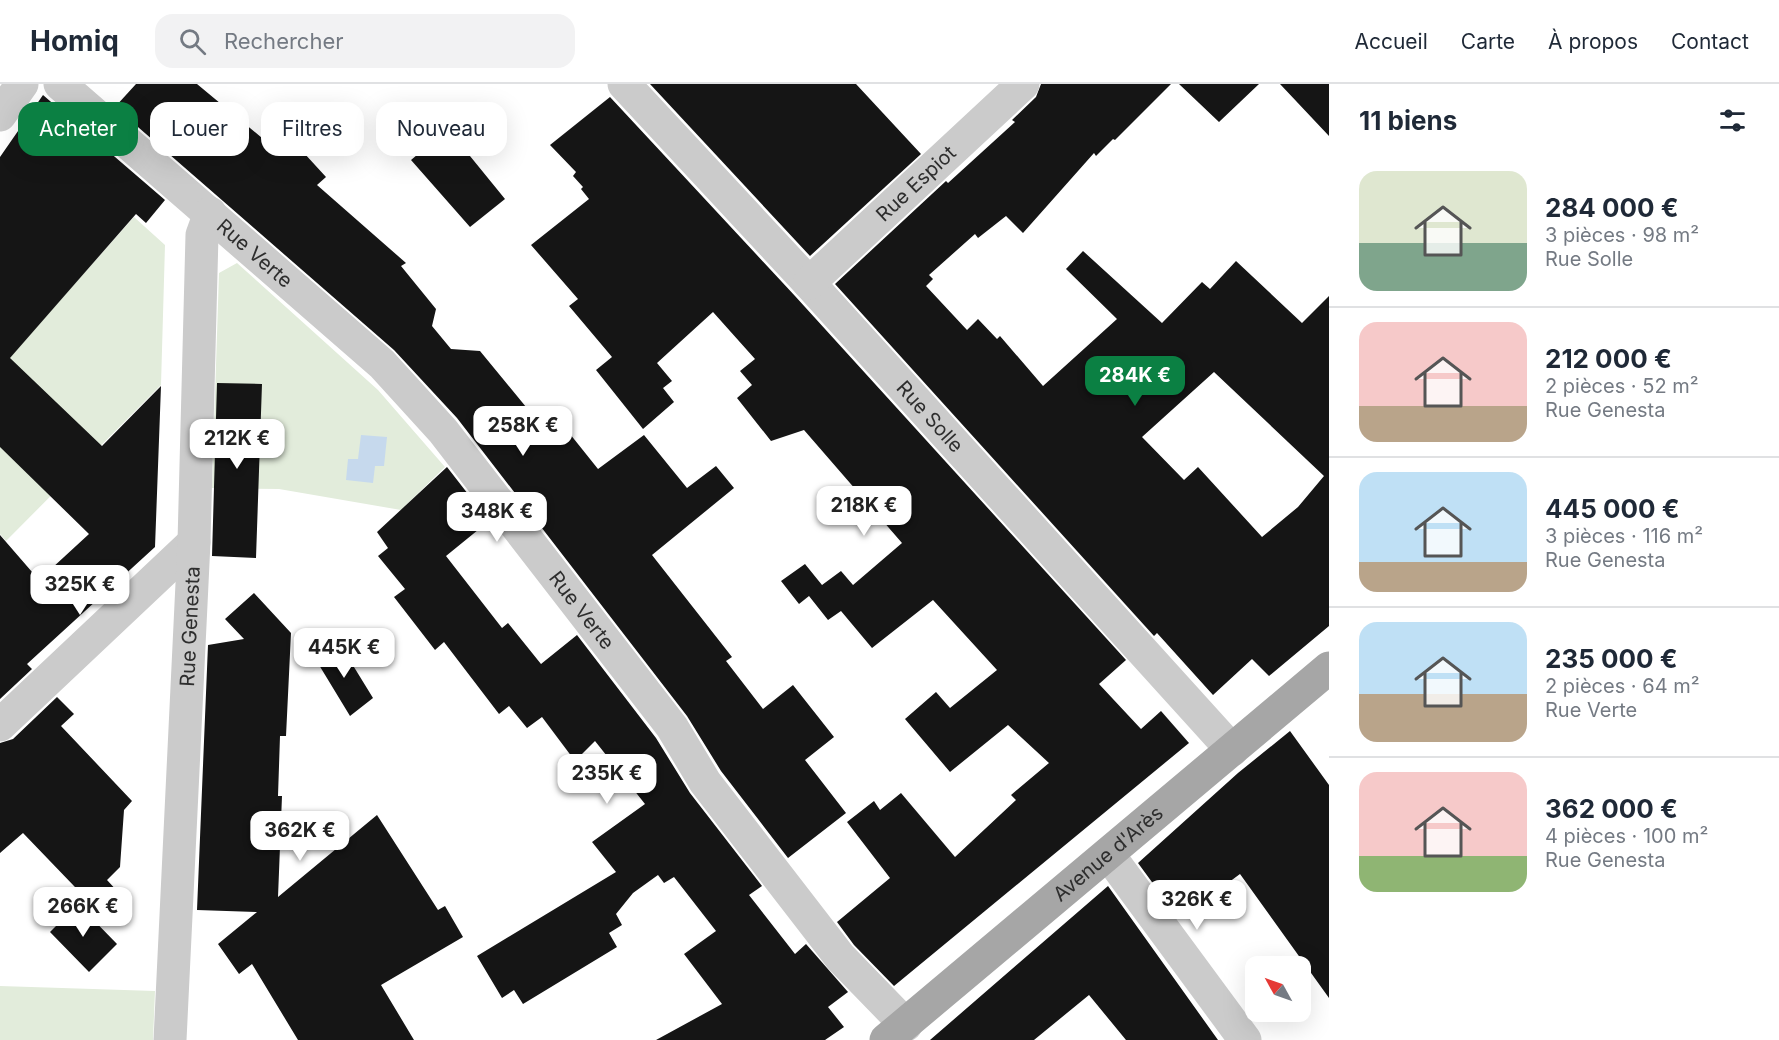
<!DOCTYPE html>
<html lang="fr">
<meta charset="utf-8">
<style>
:root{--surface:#fff;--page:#f2f2f3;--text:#1f2937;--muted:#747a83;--line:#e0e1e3;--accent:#0b8043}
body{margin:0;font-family:Inter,sans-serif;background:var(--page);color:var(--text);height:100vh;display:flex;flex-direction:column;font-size:22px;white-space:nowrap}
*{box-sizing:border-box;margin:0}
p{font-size:20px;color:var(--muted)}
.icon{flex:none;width:33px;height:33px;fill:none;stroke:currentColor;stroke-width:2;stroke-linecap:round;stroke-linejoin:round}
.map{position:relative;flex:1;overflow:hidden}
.side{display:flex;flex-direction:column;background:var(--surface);width:450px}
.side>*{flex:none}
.guide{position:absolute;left:18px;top:18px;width:570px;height:54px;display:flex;gap:12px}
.needle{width:39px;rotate:310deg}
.fabs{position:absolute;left:1245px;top:872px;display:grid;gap:12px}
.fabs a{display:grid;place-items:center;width:66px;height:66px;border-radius:12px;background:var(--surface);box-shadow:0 6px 24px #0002;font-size:30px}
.price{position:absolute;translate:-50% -51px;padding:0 14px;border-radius:12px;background:#fff;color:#222;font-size:20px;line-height:39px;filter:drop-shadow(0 2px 3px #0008)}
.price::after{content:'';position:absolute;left:50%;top:36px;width:18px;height:14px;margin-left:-9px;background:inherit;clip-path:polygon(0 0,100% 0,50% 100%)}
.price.selected{background:var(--accent);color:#fff}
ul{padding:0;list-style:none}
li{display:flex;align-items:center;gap:18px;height:150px;padding:0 30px}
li+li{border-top:2px solid var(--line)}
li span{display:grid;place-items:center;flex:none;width:168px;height:120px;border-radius:18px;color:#555}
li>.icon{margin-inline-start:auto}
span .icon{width:72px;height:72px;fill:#fffc;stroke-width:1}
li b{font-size:26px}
h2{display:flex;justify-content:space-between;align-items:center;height:72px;padding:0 30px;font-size:26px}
.pill{padding:0 21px;border-radius:18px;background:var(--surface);box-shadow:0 6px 24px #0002;font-size:21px;line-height:54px}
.pill.selected{background:var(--accent);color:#fff}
header{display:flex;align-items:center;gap:36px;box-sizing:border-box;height:84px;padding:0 30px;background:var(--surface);border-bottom:2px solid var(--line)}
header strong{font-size:28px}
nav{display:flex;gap:33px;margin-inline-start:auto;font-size:21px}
.search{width:420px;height:54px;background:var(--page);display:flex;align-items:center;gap:15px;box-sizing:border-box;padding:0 21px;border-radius:18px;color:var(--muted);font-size:22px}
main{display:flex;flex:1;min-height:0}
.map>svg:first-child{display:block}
.green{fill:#e2ecdb}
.water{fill:#c6d9ed}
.building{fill:#151515;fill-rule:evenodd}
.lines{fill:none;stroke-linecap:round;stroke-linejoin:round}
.minor{stroke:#cbcbcb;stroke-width:33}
.major{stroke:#a6a6a6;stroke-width:33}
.labels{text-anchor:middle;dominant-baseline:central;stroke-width:6;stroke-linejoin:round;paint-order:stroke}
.street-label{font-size:20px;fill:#2e2e2e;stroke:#fff}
</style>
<header>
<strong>Homiq</strong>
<div class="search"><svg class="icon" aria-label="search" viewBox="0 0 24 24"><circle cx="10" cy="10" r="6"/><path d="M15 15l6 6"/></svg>Rechercher</div>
<nav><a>Accueil</a><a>Carte</a><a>À propos</a><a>Contact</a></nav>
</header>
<main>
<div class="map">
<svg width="1329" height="956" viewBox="0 0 1329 956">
<rect width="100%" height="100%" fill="#fff"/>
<path class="green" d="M134 133 165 161 161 301 6 457 0 450V284Z
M237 179 378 306 445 383 401 426 279 405 212 404 219 189Z
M0 902 155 907 153 956H0Z"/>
<path class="water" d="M361 351 387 353 384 382H375L373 399 346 396 348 375H358Z"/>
<path class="building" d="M136 0H197L268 59 271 57 280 67 293 57 326 93 317 101 406 179 401 182 436 225 432 242 451 265 480 267 549 351 562 340 598 385 644 351 687 404 716 382 734 404 652 471 732 573 726 577 763 625 793 601 834 653 805 676 846 729 788 774 721 687 687 632 457 334 394 266 115 23Z
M650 0H856L921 70 810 172Z
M1041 0H1171L1115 56 1113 55 1096 72 1094 69 1023 149 1006 132 978 154 975 150 929 191 933 195 926 202 967 246 978 235 997 255 1000 252 1043 302 1117 235 1066 185 1083 167 1162 239 1202 198 1210 205 1236 177 1302 239 1329 212V542L1269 592 1252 575 1213 611 1157 549 1154 552 835 200 946 97 948 99 1015 38 1012 36 1036 13ZM1214 288 1324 392 1298 423 1262 453 1198 383 1184 396 1142 353Z
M1179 0H1259L1219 38Z
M1280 0H1329V52Z
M43 11 165 116 146 139 136 130 10 274 102 362 161 302 155 463 27 580 32 585 0 615V451L39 496 89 450 0 363V73Z
M610 13 795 212 1126 576 1099 600 1141 645 1161 627 1189 659 894 902 854 861 837 838 890 794 847 738 874 717 880 726 901 709 955 773 1016 716 1011 711 1049 679 1008 641 950 688 905 635 936 608 950 624 997 586 933 516 872 564 841 527 828 536 809 512 799 520 781 497 805 480 822 501 841 487 853 501 902 459 804 346 771 357 737 314 752 301 740 287 755 275 713 228 657 279 672 297 663 304 674 318 643 345 596 286 612 273 569 222 578 215 531 161 589 115 581 105 583 103 573 92 576 88 550 61Z
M448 45 505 115 470 143 411 76Z
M217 299 262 300 256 474 212 472Z
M447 383 489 437 446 472 502 544 508 539 541 580 577 551 656 654 690 709 762 802 749 811 795 870 806 860 848 908 828 923 844 943 825 956H656L722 920 684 870 716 847 674 793 664 799 658 791 633 809 616 830 622 841 609 849 617 863 523 920 514 906 502 914 477 872 616 788 592 758 645 720 595 657 575 677 542 633 527 644 509 622 499 630 444 558 435 566 394 513 405 505 378 472 388 464 377 448Z
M254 509 291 549 286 652H280L278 712H282L278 813 377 731 438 826 445 822 463 853 381 901 414 956H298L252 880 239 890 218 860 257 828 197 826 208 561 244 555 225 535Z
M338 557 373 614 350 632 316 576Z
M57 613 74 630 61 642 132 717 124 726 120 783 107 796 119 809 99 828 23 749 0 769V659L13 655Z
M1290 647 1329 701V914L1240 790 1179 835 1138 779 1238 689Z
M1108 802 1218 956H1126L1089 911 1034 956H930Z
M78 820 117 860 89 888 50 848Z"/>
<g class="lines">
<g class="minor">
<path id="s1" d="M60 0 382 280 443 347 672 643 705 698 840 873 906 941"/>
<path id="s2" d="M624 0 809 199 1232 666"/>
<path d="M0 31 22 0"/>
<path id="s3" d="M809 199 1023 0"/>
<path d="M0 641 194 458"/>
<path d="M1108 770 1245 956"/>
<path id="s4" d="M170 956 194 458 202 151 210 129"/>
</g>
<path class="major" id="s5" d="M886 956 1329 584"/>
</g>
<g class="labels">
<g class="street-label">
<text stroke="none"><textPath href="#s3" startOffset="146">Rue Espiot</textPath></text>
<text stroke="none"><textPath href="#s1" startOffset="258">Rue Verte</textPath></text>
<text stroke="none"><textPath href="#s2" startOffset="452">Rue Solle</textPath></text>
<text stroke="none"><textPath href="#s1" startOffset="744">Rue Verte</textPath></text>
<text stroke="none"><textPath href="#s4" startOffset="414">Rue Genesta</textPath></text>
<text stroke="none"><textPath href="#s5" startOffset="290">Avenue d'Arès</textPath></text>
</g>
</g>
</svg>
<div class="fabs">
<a><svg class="needle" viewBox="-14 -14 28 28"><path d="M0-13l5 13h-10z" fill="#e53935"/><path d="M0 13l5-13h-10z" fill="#747a83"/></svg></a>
</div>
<b class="price selected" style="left:1135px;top:323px">284K €</b>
<b class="price" style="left:523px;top:373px">258K €</b>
<b class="price" style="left:237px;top:386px">212K €</b>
<b class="price" style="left:864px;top:453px">218K €</b>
<b class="price" style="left:497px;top:459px">348K €</b>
<b class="price" style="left:80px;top:532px">325K €</b>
<b class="price" style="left:344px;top:595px">445K €</b>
<b class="price" style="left:607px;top:721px">235K €</b>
<b class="price" style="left:300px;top:778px">362K €</b>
<b class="price" style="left:1197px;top:847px">326K €</b>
<b class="price" style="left:83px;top:854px">266K €</b>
<div class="guide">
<a class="pill selected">Acheter</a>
<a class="pill">Louer</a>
<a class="pill">Filtres</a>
<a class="pill">Nouveau</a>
</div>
</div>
<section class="side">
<h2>11 biens<svg class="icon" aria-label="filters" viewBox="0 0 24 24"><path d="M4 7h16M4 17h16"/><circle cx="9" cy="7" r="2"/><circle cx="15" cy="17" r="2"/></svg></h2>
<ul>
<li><span style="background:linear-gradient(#dfe7d0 60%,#7fa58c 0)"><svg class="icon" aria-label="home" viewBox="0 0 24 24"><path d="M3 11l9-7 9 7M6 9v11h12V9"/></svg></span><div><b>284 000 €</b><p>3 pièces · 98 m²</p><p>Rue Solle</p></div></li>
<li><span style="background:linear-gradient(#f6c9c9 70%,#b9a48a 0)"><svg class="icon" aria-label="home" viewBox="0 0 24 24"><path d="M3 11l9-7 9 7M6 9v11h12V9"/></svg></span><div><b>212 000 €</b><p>2 pièces · 52 m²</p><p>Rue Genesta</p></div></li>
<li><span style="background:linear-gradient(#bfe0f5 75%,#b9a48a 0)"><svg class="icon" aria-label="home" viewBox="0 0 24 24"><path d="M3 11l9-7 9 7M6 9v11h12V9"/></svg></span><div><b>445 000 €</b><p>3 pièces · 116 m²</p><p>Rue Genesta</p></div></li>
<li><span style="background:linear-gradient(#bfe0f5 60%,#b9a48a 0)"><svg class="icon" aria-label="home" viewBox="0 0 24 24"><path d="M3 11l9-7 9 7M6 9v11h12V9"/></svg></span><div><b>235 000 €</b><p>2 pièces · 64 m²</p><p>Rue Verte</p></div></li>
<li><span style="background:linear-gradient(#f6c9c9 70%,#8fb573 0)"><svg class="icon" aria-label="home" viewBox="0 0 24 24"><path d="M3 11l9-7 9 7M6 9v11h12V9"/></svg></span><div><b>362 000 €</b><p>4 pièces · 100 m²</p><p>Rue Genesta</p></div></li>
</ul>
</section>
</main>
